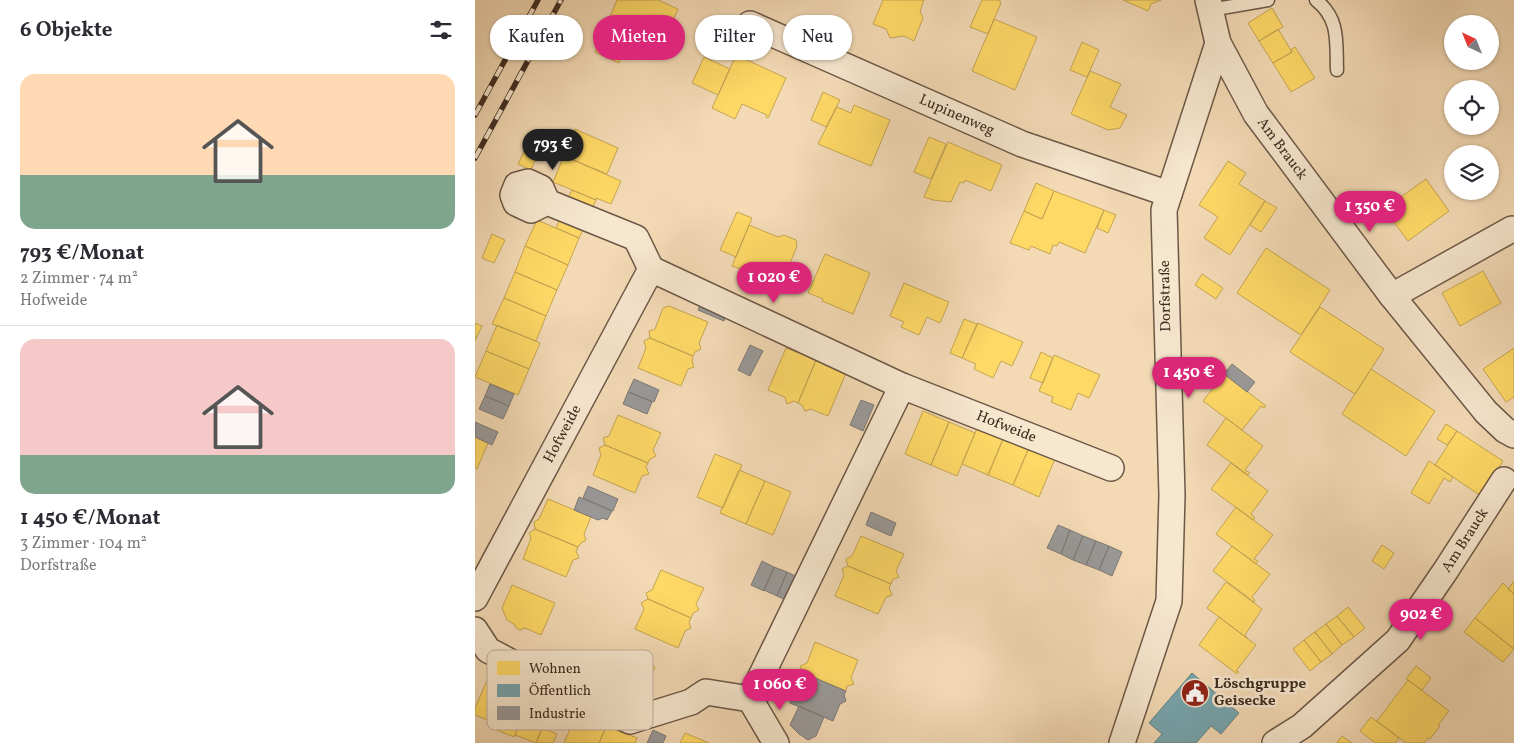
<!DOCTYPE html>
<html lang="de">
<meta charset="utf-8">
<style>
:root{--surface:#fff;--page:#f7f7f7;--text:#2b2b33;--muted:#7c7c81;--line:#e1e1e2;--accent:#db2777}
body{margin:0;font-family:Vollkorn,serif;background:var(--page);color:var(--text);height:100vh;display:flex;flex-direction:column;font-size:19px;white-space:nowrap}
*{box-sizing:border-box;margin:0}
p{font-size:16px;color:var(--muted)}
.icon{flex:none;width:28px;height:28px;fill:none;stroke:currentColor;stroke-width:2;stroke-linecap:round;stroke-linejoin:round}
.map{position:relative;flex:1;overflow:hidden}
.drawer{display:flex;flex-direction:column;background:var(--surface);width:475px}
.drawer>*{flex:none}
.banner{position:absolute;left:15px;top:15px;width:475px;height:45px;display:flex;gap:10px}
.needle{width:32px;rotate:317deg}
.controls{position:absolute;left:969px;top:15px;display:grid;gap:10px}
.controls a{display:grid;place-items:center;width:55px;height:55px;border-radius:50%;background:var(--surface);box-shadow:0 1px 4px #0004;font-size:25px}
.price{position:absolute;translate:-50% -42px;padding:0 11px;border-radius:18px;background:var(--accent);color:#fff;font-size:16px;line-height:32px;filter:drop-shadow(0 1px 2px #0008)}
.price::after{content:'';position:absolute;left:50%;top:30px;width:15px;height:11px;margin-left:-8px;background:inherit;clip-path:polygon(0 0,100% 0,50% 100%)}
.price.current{background:#222;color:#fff}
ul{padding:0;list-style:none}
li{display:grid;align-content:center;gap:10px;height:265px;padding:0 20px}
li+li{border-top:1px solid var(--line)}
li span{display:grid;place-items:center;height:155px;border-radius:15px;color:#555}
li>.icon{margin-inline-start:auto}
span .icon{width:90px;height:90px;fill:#fffc;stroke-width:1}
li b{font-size:21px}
h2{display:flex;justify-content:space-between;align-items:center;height:60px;padding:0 20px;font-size:21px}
.pill{padding:0 18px;border-radius:22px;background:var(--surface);box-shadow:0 1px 4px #0004;font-size:18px;line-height:45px}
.pill.current{background:var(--accent);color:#fff}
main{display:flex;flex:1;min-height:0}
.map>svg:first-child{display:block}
.homes{fill:#ffd966;stroke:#c5a552}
.public{fill:#76a5af;stroke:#668185}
.industry{fill:#999;stroke:#7e7975}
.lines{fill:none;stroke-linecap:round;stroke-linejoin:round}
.service-casing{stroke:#6c5847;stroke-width:15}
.minor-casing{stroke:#6c5847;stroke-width:28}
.service{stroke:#f7e7cf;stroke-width:12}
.minor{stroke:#f7e7cf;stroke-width:25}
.rail-casing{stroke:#3f2d22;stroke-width:5.5}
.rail{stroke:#f7e7cf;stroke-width:4;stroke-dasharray:11;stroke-linecap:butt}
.labels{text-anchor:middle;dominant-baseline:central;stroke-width:5;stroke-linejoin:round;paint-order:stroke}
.street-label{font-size:15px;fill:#3f2d22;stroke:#f7e7cf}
.poi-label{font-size:15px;font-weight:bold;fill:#3f2d22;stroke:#f7e7cf;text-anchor:start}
.key{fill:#f7e7cf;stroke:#c0af9b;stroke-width:1}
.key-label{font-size:14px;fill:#3f2d22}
</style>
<main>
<section class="drawer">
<h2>6 Objekte<svg class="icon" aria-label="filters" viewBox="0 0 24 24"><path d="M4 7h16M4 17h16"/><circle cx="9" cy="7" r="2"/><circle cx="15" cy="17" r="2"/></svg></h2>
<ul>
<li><span style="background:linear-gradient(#ffd9b3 65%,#7fa58c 0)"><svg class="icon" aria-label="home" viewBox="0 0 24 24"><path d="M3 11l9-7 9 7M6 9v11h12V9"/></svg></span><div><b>793 €/Monat</b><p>2 Zimmer · 74 m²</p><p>Hofweide</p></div></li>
<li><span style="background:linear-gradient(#f6c9c9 75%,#7fa58c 0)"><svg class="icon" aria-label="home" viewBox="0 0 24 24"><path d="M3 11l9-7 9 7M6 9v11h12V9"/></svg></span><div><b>1 450 €/Monat</b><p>3 Zimmer · 104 m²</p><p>Dorfstraße</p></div></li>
</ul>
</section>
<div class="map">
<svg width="1039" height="743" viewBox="0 0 1039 743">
<rect width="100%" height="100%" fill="#f3dab5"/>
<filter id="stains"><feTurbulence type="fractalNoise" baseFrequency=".004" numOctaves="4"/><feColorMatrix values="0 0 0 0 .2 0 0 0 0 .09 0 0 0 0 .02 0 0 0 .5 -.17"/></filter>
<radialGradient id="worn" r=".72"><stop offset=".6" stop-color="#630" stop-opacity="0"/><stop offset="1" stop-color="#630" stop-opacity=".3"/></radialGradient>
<path class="homes" d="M142 0H183L203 9 193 31 190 30 182 48 185 50 184 53 154 40 144 63 120 52Z
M408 0H449L445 11 448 18 439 41 429 36 415 38 411 29 398 24Z
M507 0H525V2L526 3 513 34 495 27Z
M648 0H686L676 4 673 11Z
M797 8 808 27 784 41 773 23Z
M519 19 562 37 540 90 497 71Z
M803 29 817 52 798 63 784 41Z
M607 42 624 50 612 77 595 70Z
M820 47 840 78 816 92 798 63 817 52 816 50Z
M261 55 311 78 293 118 291 117 292 115 267 104 260 119 237 108Z
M229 57 255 69 243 95 217 83Z
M615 71 646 84 635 107 652 115 645 128 633 130 596 114Z
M348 92 365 100 351 127 336 120Z
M379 105 415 120 396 166 343 144 362 107 376 113Z
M100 129 143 148 132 174 89 156Z
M454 137 471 144 456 179 439 172Z
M54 141 66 146 56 170 43 164Z
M473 142 527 165 516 191 490 180 489 183 485 182 476 202 458 200 449 197Z
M89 156 146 181 136 204 121 198V200L78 182Z
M753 161 771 173 764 184 790 201 755 255 729 238 743 217 724 205Z
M951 179 974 211 933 241 909 209Z
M561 183 579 191 567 219 549 211Z
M97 190 121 200 115 213 91 202Z
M579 191 629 210 610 253 584 242 582 246 578 245 575 254 556 246 554 250 535 243 549 211 567 219Z
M790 201 802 208 786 232 775 225Z
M629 210 641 215 633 233 622 228Z
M262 212 277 218 261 257 245 250Z
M86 216 110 226 104 238 81 228Z
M62 220 104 238 93 265 50 246Z
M274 225 303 237 309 235 321 240 322 246 314 266 309 268 302 284 274 273 268 275 266 269 257 266Z
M17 234 30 240 19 263 7 258Z
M50 246 93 265 82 290 40 272Z
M791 248 855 290 826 335 762 293Z
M350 254 395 273 378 314 347 301 348 299 333 293Z
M1008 271 1026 303 985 326 967 293Z
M40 272 82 290 71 316 29 298Z
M727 274 748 288 741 299 720 285Z
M429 283 474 302 465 323 452 317 444 335 426 327 429 322 415 316Z
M29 298 71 316 61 341 17 324Z
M194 306 233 322 224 343 226 349 220 352 218 356 175 338 174 331 180 329 188 308Z
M845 307 909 349 880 394 815 352Z
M489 319 502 324 487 358 475 353Z
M0 323 7 326 0 341Z
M503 323 548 342 537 366 526 361 518 378 499 369 501 364 487 358Z
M22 325 65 343 54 369 11 351Z
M175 338 218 356 217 361 219 367 213 369 206 386 163 368 171 348 169 341Z
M311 348 332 356 338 354 341 360 323 403 319 401 312 404 310 397 293 390Z
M1039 348V397L1031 402 1008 369Z
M11 351 54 369 43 395 0 377Z
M566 352 578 358 568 383 555 378Z
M579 355 625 375 614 398 603 393 596 410 576 402 578 397 564 391Z
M348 358 351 364 371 373 353 416 336 409 330 411 327 405 323 403 341 360Z
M896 369 960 411 931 456 867 414Z
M749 374 791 406 789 408 786 406 767 430 728 401Z
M448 411 474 422 456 465 430 454Z
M143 415 186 433 178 450 181 456 175 459 173 463 130 445 128 438 134 436Z
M751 418 788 446 770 470 775 473 773 475 732 445Z
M505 421 531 432 513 475 487 464Z
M474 422 500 433 482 476 456 465Z
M971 424 982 431 972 445 962 439Z
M982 431 1028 461 1006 496 960 465Z
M531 432 556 443 538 485 513 475Z
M0 437 13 443 2 469 0 468Z
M556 443 582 454 564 497 538 485Z
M130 445 173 463 171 467 174 474 167 476 160 493 118 475 126 455 124 448Z
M240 454 267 465 248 508 222 497Z
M954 461 978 477 975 482 969 478 954 504 936 493Z
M756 463 793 491 776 514 780 518 778 520 736 489Z
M264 470 290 481 271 524 245 513Z
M290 481 316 492 298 535 271 524Z
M73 499 116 517 109 534 111 540 106 543 103 547 60 529 59 522 64 519Z
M761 507 798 535 779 559 783 561 781 564 741 534Z
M60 529 103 547 101 551 104 558 98 560 91 577 48 559 56 538 54 533Z
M386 536 429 554 421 571 424 577 418 579 416 584 373 566 371 559 377 556Z
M907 545 919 553 909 569 897 561Z
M757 546 795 574 777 597 780 600 779 602 738 571Z
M373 566 416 584 414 588 417 595 411 597 403 614 360 596 369 575 367 569Z
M186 570 229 588 221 604 224 610 218 613 216 618 173 599 171 593 177 590Z
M1039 581V594L1033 589Z
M751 582 787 609 770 635 772 637V638L732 608Z
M1028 583 1039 594V649L1000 618Z
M37 585 80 603 66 635 50 628 45 630 41 628 39 624 32 620 27 608Z
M173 599 216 618 214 622 216 628 210 631 203 648 160 629 169 609 166 603Z
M873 607 890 628 879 637 862 616Z
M862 616 879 637 867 645 851 624Z
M744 617 781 645 761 671 764 672 762 674 724 645Z
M1000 618 1039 649 1028 662 989 632Z
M851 624 867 645 857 654 840 632Z
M840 632 857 654 846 662 829 640Z
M829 640 846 662 835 671 818 649Z
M340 642 383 660 376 678 379 684 372 686 371 691 328 673 325 666 332 663Z
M149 655 180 667 174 680 144 667Z
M941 666 956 678 947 690 931 679Z
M14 676 49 690 44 700 53 704 39 737 17 728 15 721 0 715V708Z
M933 680 974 711 963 725 965 726 955 739 953 738 949 743H931L902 721Z
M53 704 74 713 61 743 40 735Z
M102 713 122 722 128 719 132 725 124 743H89Z
M896 717 924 738 920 743H900L885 731Z
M138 723 141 730 162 738 160 743H124L132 725Z
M67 728 82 734 78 743H61Z
M210 733 234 743H205Z
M867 736 877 743H862Z"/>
<path class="public" d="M717 673 764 713 746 734 736 726 721 743H679L687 734 674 723Z"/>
<path class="industry" d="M228 298 254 308 249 321 223 310Z
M275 345 288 351 275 376 263 370Z
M757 364 780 382 772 392 749 374Z
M159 379 184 390 179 402 153 392Z
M15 384 39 394 34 406 10 396Z
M153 392 177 402 172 414 148 404Z
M10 396 34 406 28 419 4 409Z
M386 400 399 405 388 431 375 425Z
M0 422 23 432 17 445 0 437Z
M113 486 143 499 138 511 108 498Z
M104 497 137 511 132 520 128 518 123 520 99 510Z
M396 512 421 523 416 536 391 525Z
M583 525 595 530 586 554 572 548Z
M595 530 608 536 598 560 586 554Z
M608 536 621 541 611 565 598 560Z
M621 541 634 546 624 570 611 565Z
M634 546 647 552 637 576 624 570Z
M287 561 299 567 289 591 276 585Z
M299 567 312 572 302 596 289 590Z
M312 572 325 578 315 602 302 596Z
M328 673 371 691 369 695 371 701 365 704 358 721 315 703 324 682 321 676Z
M324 706 349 717 341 736 333 740 324 734 315 725Z
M178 730 191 736 188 743H172Z"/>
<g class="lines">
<defs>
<path id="service" d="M841 0C865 19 861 42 862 70
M735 10 793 0"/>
<g id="minor">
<path id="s1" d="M275 24 547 144 694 194"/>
<path id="s2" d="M743 43 781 114 917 296 1011 412 1030 430 1039 435"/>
<path d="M72 202 56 210 41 203 38 195 42 185 53 182 66 188 72 202 161 238 176 269"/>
<path d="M917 296 1037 229"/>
<path id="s3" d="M427 386 636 468"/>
<path id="s4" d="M0 598 176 269 427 386 275 699"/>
<path d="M0 630 13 650 90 691 155 721 216 702 231 692 275 699 301 743"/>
<path d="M647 743 694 601 697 495 689 210 743 43 733 0"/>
<path id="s5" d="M800 743 827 726 923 640 971 570 1029 480"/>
</g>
</defs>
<use href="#service" class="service-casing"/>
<use href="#minor" class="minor-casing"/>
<use href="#service" class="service"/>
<use href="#minor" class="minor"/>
<defs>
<path id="rail" d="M0 115 63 0
M0 158 86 0"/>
</defs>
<use href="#rail" class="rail-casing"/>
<use href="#rail" class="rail"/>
</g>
<defs>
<symbol id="civic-disc" viewBox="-11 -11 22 22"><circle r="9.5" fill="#8f2418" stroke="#f7e7cf"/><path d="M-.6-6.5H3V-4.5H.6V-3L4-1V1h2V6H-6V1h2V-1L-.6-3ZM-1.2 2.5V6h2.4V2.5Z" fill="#fff"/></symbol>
</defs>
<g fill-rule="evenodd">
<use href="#civic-disc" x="704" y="677" width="32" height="32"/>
</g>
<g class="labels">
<g class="street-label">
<text stroke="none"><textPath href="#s1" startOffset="226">Lupinenweg</textPath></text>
<text stroke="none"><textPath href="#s2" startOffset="124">Am Brauck</textPath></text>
<text transform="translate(691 296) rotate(-91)">Dorfstraße</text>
<text stroke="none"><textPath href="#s3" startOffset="112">Hofweide</textPath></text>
<text stroke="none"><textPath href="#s4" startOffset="186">Hofweide</textPath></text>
<text stroke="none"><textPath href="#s5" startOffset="281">Am Brauck</textPath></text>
</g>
<g class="poi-label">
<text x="739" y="684">Löschgruppe<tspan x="739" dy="17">Geisecke</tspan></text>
</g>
</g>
<rect x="12" y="650" width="166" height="80" rx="8" class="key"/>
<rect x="22" y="661" width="23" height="14" fill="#ffd966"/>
<rect x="22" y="684" width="23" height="13" fill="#76a5af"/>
<rect x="22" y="706" width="23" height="14" fill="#999"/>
<g class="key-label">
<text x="54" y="673">Wohnen</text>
<text x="54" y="695">Öffentlich</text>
<text x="54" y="718">Industrie</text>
</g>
<rect width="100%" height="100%" filter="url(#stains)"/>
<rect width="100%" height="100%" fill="url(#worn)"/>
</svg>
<div class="controls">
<a><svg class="needle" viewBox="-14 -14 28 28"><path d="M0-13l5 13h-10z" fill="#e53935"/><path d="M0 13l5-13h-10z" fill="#7c7c81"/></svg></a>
<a><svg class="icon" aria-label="locate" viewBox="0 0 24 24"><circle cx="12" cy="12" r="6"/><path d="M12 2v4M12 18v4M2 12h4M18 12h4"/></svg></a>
<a><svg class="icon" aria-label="layers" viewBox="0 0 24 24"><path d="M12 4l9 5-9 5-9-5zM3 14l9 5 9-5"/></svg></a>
</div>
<b class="price current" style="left:78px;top:171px">793 €</b>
<b class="price" style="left:895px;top:233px">1 350 €</b>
<b class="price" style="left:299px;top:304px">1 020 €</b>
<b class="price" style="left:714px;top:399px">1 450 €</b>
<b class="price" style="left:946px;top:641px">902 €</b>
<b class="price" style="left:305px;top:711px">1 060 €</b>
<div class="banner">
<a class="pill">Kaufen</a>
<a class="pill current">Mieten</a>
<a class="pill">Filter</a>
<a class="pill">Neu</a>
</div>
</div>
</main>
